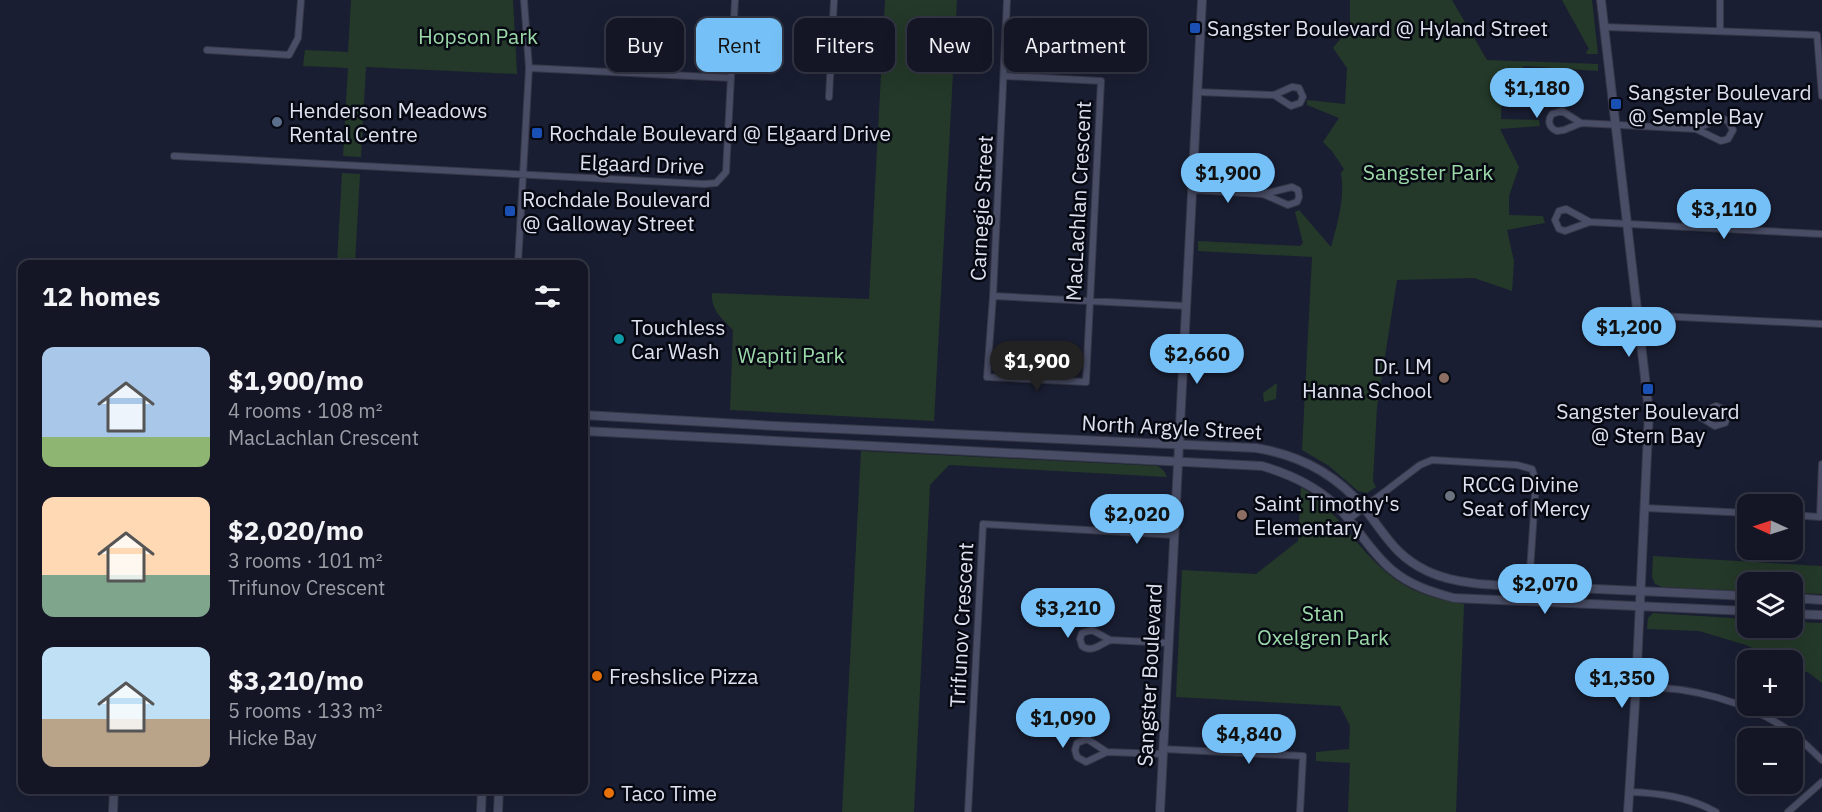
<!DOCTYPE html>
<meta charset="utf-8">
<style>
:root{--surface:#141626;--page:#1d1f2e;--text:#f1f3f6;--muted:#9d9fa7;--line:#333543;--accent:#75c0f6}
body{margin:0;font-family:"IBM Plex Sans",sans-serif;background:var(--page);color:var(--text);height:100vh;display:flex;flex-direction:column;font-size:22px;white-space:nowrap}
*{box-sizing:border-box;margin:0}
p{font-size:20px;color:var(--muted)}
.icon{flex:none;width:33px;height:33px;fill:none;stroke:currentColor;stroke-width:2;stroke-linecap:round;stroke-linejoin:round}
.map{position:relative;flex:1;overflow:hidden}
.side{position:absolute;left:18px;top:260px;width:570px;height:534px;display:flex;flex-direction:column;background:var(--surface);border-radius:12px;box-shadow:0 6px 24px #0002,0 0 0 2px var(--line)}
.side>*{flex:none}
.hud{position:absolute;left:606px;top:18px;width:570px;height:54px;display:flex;gap:12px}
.needle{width:39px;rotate:273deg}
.fabs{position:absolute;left:1737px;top:494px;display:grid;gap:12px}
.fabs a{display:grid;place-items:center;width:66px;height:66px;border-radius:12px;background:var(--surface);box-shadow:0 6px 24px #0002,0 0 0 2px var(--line);font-size:30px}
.price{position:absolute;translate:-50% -51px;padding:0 14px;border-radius:21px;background:var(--accent);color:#111;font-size:20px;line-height:39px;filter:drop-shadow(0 2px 3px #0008)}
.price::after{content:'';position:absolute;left:50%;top:36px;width:18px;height:14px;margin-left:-9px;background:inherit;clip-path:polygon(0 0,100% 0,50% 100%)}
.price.current{background:#222;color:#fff}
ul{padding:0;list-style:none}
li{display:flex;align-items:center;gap:18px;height:150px;padding:0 24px}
li span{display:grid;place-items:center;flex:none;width:168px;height:120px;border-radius:12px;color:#555}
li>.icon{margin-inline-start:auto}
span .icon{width:72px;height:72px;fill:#fffc;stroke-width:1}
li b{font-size:26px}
h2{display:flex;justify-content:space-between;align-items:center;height:72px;padding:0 24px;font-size:26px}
.pill{padding:0 21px;border-radius:12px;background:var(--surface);box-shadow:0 6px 24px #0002,0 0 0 2px var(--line);font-size:21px;line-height:54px}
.pill.current{background:var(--accent);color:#111}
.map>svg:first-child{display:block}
.green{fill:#243929}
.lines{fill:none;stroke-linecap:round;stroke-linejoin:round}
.minor-casing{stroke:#363748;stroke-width:8}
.tertiary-casing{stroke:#363748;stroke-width:10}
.minor{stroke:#494d65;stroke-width:6}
.tertiary{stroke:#494d65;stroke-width:8}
.transit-dot{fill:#1a4fb4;stroke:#070912;stroke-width:2}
.service-dot{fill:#5c6f8a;stroke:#070912;stroke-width:2}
.culture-dot{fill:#0f9aa8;stroke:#070912;stroke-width:2}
.education-dot{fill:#8d6e63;stroke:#070912;stroke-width:2}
.worship-dot{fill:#6b7280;stroke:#070912;stroke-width:2}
.food-dot{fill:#e8710a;stroke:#070912;stroke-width:2}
.labels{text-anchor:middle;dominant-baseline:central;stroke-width:5;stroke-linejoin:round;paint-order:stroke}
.poi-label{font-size:21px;fill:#dee1f0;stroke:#070912;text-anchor:start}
.park-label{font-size:21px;fill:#9cd9a9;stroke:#070912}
.street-label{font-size:21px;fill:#dee1f0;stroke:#070912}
</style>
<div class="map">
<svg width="1822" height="812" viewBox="0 0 1822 812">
<rect width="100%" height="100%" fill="#1a1e32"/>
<path class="green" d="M351 0H513L517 74 366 67 361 157 343 156 348 68 303 66 305 50 348 52Z
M885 0H957L934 421 730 410 733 330C721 318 711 310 712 293L869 299Z
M1350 0H1452L1487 60 1598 64V71L1524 66 1502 97 1501 119 1539 120 1540 126 1500 129 1519 167 1509 196V215L1543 216 1545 223 1507 230 1514 261 1512 291 1474 278 1397 280 1377 407 1373 481 1376 487 1367 493 1358 491 1329 466 1302 450 1312 257 1198 251V241L1300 246 1303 243 1295 212 1299 210 1331 247C1338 222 1345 198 1341 173L1344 169 1332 151 1323 142 1339 118 1307 105V100L1345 104 1347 68 1333 48 1350 27Z
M1562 0H1592L1598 54H1587L1586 52 1589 49Z
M342 173 360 174 355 264H337Z
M1277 383 1276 399 1264 402 1263 393Z
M861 451 1158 466 1164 471 1167 477 949 465 930 485 914 812H842Z
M1301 487C1321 499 1335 516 1350 534 1386 577 1407 595 1464 604L1456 812H1348L1350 763 1316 761V752L1349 749 1350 726 1340 706 1176 697 1182 570 1256 574 1298 541Z
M1653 556 1822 566V594L1793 593 1792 582H1748L1747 591 1662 587 1655 584 1652 577Z
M1653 613 1747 619 1748 627H1792L1793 622 1822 623V683L1809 673 1793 666 1792 660H1779L1746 645 1699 631 1647 629 1648 618Z"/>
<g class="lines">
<defs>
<path id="minor" d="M1007 0 993 296 1187 306
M1720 0V31
M1605 27 1817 35 1822 96
M207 50 289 55 298 38 301 0
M529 68 731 78
M1197 92 1274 95 1292 87 1299 88 1303 97 1300 103 1291 106 1274 95
M829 97 834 0
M1581 123 1562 111 1552 114C1547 121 1549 128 1557 131L1564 130 1581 123 1696 129 1721 141 1728 139 1733 130 1728 121 1721 118 1696 129
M174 156 704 184 716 183 726 172 735 0
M1193 190 1263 194 1292 187 1298 190 1299 197 1297 202 1288 205 1263 194
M1590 222 1566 209 1559 211 1555 220 1559 229 1565 231 1590 222 1822 234
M518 264 529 68 524 0
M993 296 987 377 1086 382 1101 81 1004 76
M1638 315 1822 324
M1649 412 1697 415 1716 406 1725 410 1727 417 1725 423 1715 426 1697 415
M1645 508 1748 513
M1792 515 1820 517 1822 464
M1349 519 1420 465 1432 460 1517 465 1532 469 1536 481 1528 601
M1110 640C1100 645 1091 653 1082 646L1080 639 1082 633 1092 630 1110 640 1169 643
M1636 687C1690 686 1747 701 1791 732 1802 740 1812 751 1822 760
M1163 749 1303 756 1300 812
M1107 752 1087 739 1077 743 1075 750 1077 757 1086 762 1107 752 1163 754
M1629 792C1660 793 1689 797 1716 812
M968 812 983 524 1175 535
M1788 812 1822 782"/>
<path id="tertiary" d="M1601 0 1649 412 1636 687 1628 812
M584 415 776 426 1256 448C1299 455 1336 474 1364 508 1386 535 1394 555 1427 571 1462 588 1514 585 1553 587 1618 590 1683 593 1748 596
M584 431 1262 466C1297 476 1328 492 1350 521 1364 538 1375 556 1392 570 1410 585 1431 592 1454 598L1748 611
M1792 598 1822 600
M1792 614 1822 615
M113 812 114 789
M481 812 482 789
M498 812 499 789
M1160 812 1202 0"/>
</defs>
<use href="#minor" class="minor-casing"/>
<use href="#tertiary" class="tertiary-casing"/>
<use href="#minor" class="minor"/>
<use href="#tertiary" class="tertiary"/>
</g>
<g class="transit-dot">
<rect x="1189" y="22" width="12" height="12" rx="3"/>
<rect x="1610" y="98" width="12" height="12" rx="3"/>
<rect x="531" y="127" width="12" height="12" rx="3"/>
<rect x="504" y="205" width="12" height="12" rx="3"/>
<rect x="1642" y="383" width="12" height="12" rx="3"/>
</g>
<circle class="service-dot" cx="277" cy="122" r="6"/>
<circle class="culture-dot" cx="619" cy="339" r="6"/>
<g class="education-dot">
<circle cx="1444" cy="378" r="6"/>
<circle cx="1242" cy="515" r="6"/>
</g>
<circle class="worship-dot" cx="1450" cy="496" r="6"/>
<g class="food-dot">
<circle cx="597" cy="676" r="6"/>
<circle cx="609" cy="793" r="6"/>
</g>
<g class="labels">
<g class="poi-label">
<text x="1207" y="28">Sangster Boulevard @ Hyland Street</text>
<text x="1628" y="92">Sangster Boulevard<tspan x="1628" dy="24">@ Semple Bay</tspan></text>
<text x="289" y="110">Henderson Meadows<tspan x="289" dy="24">Rental Centre</tspan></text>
<text x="549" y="133">Rochdale Boulevard @ Elgaard Drive</text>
<text x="522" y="199">Rochdale Boulevard<tspan x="522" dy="24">@ Galloway Street</tspan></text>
<text x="631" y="327">Touchless<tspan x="631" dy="24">Car Wash</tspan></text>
<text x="1432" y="366" text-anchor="end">Dr. LM<tspan x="1432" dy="24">Hanna School</tspan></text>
<text x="1648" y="411" text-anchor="middle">Sangster Boulevard<tspan x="1648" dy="24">@ Stern Bay</tspan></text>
<text x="1462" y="484">RCCG Divine<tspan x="1462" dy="24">Seat of Mercy</tspan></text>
<text x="1254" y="503">Saint Timothy's<tspan x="1254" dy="24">Elementary</tspan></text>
<text x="609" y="676">Freshslice Pizza</text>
<text x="621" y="793">Taco Time</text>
</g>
<g class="park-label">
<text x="478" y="36">Hopson Park</text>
<text x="1428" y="172">Sangster Park</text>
<text x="791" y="355">Wapiti Park</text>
<text x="1323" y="613">Stan<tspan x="1323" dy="24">Oxelgren Park</tspan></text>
</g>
<g class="street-label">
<text transform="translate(642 164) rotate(2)">Elgaard Drive</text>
<text transform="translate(1078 201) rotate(-87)">MacLachlan Crescent</text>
<text transform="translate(981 208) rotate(-87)">Carnegie Street</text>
<text transform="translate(1172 427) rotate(3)">North Argyle Street</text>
<text transform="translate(961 625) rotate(-87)">Trifunov Crescent</text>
<text transform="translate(1149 675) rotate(-87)">Sangster Boulevard</text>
</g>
</g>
</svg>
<div class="fabs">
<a><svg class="needle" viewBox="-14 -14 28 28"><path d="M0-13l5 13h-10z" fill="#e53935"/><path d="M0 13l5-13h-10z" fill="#9d9fa7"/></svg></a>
<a><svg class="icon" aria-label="layers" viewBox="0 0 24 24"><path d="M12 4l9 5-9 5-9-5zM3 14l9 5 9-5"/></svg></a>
<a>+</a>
<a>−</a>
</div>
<b class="price" style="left:1537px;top:119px">$1,180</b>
<b class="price" style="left:1228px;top:204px">$1,900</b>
<b class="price" style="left:1724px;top:240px">$3,110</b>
<b class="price" style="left:1629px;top:358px">$1,200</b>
<b class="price" style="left:1197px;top:385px">$2,660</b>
<b class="price current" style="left:1037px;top:392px">$1,900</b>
<b class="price" style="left:1137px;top:545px">$2,020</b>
<b class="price" style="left:1545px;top:615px">$2,070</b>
<b class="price" style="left:1068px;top:639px">$3,210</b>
<b class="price" style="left:1622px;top:709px">$1,350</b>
<b class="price" style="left:1063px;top:749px">$1,090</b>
<b class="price" style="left:1249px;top:765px">$4,840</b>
<div class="hud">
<a class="pill">Buy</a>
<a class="pill current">Rent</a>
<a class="pill">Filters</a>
<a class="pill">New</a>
<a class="pill">Apartment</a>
</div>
<section class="side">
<h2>12 homes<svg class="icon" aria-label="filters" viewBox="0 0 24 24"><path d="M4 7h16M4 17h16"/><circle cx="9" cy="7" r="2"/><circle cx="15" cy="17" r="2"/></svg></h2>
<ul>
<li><span style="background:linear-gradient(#a9c7e8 75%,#8fb573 0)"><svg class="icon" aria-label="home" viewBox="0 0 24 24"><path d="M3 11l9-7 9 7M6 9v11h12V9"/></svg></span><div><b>$1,900/mo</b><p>4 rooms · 108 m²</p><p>MacLachlan Crescent</p></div></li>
<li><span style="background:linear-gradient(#ffd9b3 65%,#7fa58c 0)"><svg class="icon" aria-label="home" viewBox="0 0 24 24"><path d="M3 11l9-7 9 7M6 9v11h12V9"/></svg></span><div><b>$2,020/mo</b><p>3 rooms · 101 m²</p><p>Trifunov Crescent</p></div></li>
<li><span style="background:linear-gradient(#bfe0f5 60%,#b9a48a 0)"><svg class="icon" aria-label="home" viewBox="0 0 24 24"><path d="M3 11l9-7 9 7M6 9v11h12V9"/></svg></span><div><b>$3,210/mo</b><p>5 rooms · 133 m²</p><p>Hicke Bay</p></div></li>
</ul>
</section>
</div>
